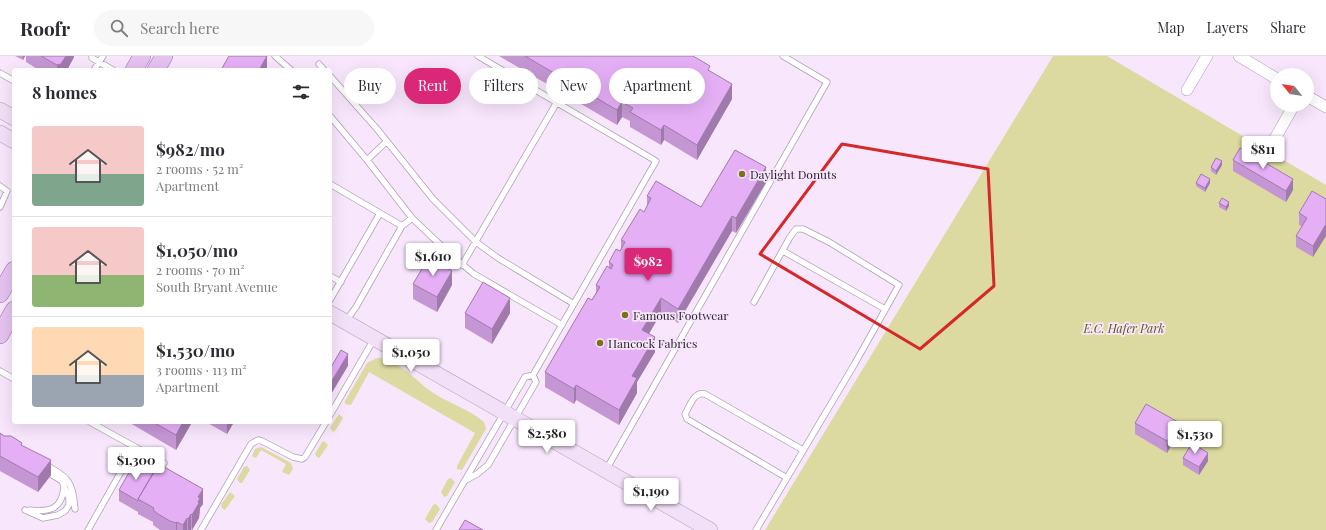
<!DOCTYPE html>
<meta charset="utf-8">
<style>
:root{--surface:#fff;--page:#f7f7f7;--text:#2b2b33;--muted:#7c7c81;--line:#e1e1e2;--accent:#db2777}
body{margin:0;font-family:"Playfair Display",serif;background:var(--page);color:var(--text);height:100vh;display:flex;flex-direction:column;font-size:15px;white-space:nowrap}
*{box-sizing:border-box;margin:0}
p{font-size:13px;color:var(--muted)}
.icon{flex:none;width:22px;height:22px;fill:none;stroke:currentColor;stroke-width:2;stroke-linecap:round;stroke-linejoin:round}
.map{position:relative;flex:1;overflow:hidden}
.sheet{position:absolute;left:12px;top:12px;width:320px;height:356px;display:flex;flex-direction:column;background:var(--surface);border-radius:4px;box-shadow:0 4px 16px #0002}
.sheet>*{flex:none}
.hud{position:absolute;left:344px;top:12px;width:380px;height:36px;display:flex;gap:8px}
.needle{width:26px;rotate:300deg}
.fabs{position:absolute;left:1270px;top:12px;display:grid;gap:8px}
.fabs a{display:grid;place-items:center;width:44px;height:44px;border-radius:50%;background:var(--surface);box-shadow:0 4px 16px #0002;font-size:20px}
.price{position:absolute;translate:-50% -34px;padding:0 9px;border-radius:4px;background:#fff;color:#222;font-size:13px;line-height:26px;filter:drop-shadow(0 1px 2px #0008)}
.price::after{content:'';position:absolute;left:50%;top:24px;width:12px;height:9px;margin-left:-6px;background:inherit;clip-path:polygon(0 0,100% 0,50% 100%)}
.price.selected{background:var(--accent);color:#fff}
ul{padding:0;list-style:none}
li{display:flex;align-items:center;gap:12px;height:100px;padding:0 20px}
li+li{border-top:1px solid var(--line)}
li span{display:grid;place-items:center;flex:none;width:112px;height:80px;border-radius:4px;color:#555}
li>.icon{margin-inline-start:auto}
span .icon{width:48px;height:48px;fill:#fffc;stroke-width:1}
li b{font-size:17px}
h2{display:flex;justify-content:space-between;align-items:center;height:48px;padding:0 20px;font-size:17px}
.pill{padding:0 14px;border-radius:18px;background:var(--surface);box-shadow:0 4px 16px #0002;font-size:14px;line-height:36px}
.pill.selected{background:var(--accent);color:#fff}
header{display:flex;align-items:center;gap:24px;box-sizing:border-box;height:56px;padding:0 20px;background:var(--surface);border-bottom:1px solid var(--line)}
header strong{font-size:19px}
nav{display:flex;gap:22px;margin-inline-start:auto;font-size:14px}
.search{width:280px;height:36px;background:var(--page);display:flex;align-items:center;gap:10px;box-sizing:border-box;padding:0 14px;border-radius:22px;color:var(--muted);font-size:15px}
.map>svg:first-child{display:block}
.green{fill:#dcdaa0}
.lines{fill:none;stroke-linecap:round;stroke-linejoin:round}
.lane-casing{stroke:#af9fb5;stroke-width:7}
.street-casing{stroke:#af9fb5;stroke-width:12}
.secondary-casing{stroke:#af9fb5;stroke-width:16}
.primary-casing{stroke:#9970a5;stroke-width:18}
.lane{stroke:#fff;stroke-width:5.5}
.street{stroke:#fff;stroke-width:11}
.secondary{stroke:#f2e0f8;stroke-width:15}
.primary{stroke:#e5c2f0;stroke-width:17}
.wall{fill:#c596d4}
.shaded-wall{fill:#a07aac}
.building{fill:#e5aff6;stroke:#a07aac}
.marked{fill:none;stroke:#d62828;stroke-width:3;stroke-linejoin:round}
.poi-dot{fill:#797315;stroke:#f8e6fd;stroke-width:1.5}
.labels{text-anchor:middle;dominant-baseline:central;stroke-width:3.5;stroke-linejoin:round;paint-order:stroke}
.poi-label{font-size:12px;fill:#2b252d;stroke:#f8e6fd;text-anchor:start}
.park-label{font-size:12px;font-style:italic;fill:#5d5915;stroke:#f8e6fd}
</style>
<header>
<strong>Roofr</strong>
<div class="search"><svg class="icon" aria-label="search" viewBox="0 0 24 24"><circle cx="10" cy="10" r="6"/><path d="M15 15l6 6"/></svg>Search here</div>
<nav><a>Map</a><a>Layers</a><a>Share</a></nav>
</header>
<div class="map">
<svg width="1326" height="474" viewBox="0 0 1326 474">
<rect width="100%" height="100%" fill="#f8e6fd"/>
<path class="green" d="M1053 0H1107L1326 129V474H765Z
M377 302C396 301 417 326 432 336 448 347 469 353 484 366L486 373 462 414 457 413V410L475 377 369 316 351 349 345 348V345L367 307Z
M339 358 343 362 335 375 333 376 330 372Z
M324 385 328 389 320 401 318 402 315 398 322 386Z
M261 391 291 407 293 413 289 419 282 416 286 408 261 394 256 402 252 400 255 393Z
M247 410 250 414 242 427H240L237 423 244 411Z
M451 422 455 426 447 440 444 441 441 436 448 423Z
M230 436 235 440 225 454 222 452 221 449Z
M436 448 440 453 432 466 429 467 425 463 433 449Z"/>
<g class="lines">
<defs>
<path id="lane" d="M92 0V2L113 14
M275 0 291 14
M319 8 324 14
M94 14 103 0
M0 17 14 25
M330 20 377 73 433 143 476 186 498 202 574 248
M330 60 367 104 412 162 451 199 474 218 562 269
M367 104 386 86
M330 128 402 170
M0 130 7 135 0 151
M783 195 885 253
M462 209 557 46
M330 220 341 226
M330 244 380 157
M754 246 790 181 796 173H803L829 186 899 229 854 309 756 474
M346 265 356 251 402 170 412 162
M0 315 14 323
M330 359 374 283
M90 366 164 407
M44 408C69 422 72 424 75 453
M606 414 827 26 783 0
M787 422 687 363 685 358C690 350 694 335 705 338L803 394
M466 424 477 418 488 409 536 326 533 319
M25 454 43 462 58 459 65 455 69 449V442L62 425 44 414
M30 454C49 456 62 454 64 431
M88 474 135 391
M201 474 251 388 258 384 262 385 293 401 302 403 305 401 326 366
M436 474 525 321 533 319 656 105 478 0"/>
<path id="street" d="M1239 0 1277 23
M1187 34 1207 0
M1307 40 1326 51
M1273 86 1294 49"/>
<path id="secondary" d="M0 54 14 62
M0 77 14 85
M330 257 710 474"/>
<path id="primary" d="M134 14 142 0
M156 14 164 0
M0 238 14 214
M0 279 14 254"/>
</defs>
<use href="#lane" class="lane-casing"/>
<use href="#street" class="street-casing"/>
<use href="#secondary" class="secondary-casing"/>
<use href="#primary" class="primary-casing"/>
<use href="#lane" class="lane"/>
<use href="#street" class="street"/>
<use href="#secondary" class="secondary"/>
<use href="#primary" class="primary"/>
</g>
<path class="wall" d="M15 0H25L23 4Z
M26 0H74V1L67 14H39L26 6Z
M499 0H693L710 15 732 43 697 104 664 84 661 89 630 71V65L622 61 617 69Z
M1233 104 1293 134 1286 146 1233 115Z
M1222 109 1216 119 1211 115V111Z
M766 126 736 177 732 175 678 267 661 257 649 278 655 296 637 326V337L619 369 576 344 574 348 545 331V316L592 244 596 236V229L609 211V206L620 195 621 193V184L644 156 647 151V140L701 151Z
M1196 127H1210L1205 136 1196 130Z
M1326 143 1313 201 1296 191V180L1302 170 1299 169V157Z
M1219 147 1229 150 1226 155 1219 151Z
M413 228 452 229 437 256 413 243Z
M465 257H510L492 288 465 272Z
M130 366H191V368L176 394 130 367Z
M206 366H234L227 378Z
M1135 367 1178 378 1167 397 1135 378Z
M0 377 22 390 51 419 38 436 0 415Z
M1183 402 1208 405 1199 419 1183 409Z
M119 434 203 448 200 452 199 462 192 474 191 473V474H160L153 469V466L138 458V456L119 445Z"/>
<path class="shaded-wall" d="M23 0H25L23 4Z
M66 0H74V1L67 14H57V9Z
M267 0V12L266 14H259Z
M732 28V43L697 104V89Z
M622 46V61L617 69V54Z
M664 69V84L661 89V74Z
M1222 105V109L1216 119V115Z
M766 111V126L736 177V162Z
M1210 123V127L1205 136V132Z
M1293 123V134L1286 146V135Z
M1229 146V150L1226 155V151Z
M732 160V175L678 267V253Z
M1326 168V180L1313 201V190Z
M452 215V229L437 256V241Z
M510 242V257L492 288V273Z
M661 242V257L642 289V274Z
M655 281V296L637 326V337L619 369V354L632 320Z
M348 298V310L330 340V328Z
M576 329V344L574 348V333Z
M183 366H191V368L176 394V379Z
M227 366H234L227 378Z
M1178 366V378L1167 397V385Z
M1208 397V405L1199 419V411Z
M51 404V419L38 436V421Z
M203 433V448L200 452 199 462 192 474V459L198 441Z
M191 458V474H188V463Z
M187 462V474H183V469Z
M177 466V474H176V467Z"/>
<path class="building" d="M41 0H66L61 8 57 9Z
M229 0H267L259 14H221Z
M525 0H693L710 10 708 14 732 28 697 89 664 69 661 74 630 56 633 52 622 46 617 54Z
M1240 92 1293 123 1286 135 1233 104Z
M735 94 766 111 736 162 732 160 678 253 661 242 642 274 655 281 632 320 637 322 619 354 576 329 574 333 545 316 588 242 592 244 600 231 596 229 607 210 611 213 613 209 609 206 616 193 620 195 625 186 621 184 640 153 644 156 651 142 647 140 656 125 701 151Z
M1216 102 1222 105 1216 115 1211 111Z
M1201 118 1210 123 1205 132 1196 127Z
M1312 135 1326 143V168L1313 190 1296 180 1307 162 1299 157Z
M1222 142 1229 146 1226 151 1219 147Z
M429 201 452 215 437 241 413 228Z
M483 226 510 242 492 273 465 257Z
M341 294 348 298 330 328V313Z
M1146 348 1178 366 1167 385 1135 367Z
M153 366H183L176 379Z
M0 377 4 380H11L22 387 21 389 51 404 38 421 0 400Z
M1192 387 1208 397 1199 411 1183 402Z
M135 406 153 417 138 443V445L119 434Z
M159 408 203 433 198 441 200 442 198 446 199 447 192 459 191 458 188 463 187 462 183 469 177 466 176 467 170 465 158 458 153 454 154 452 138 443Z
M465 464 483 474H459Z"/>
<path class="marked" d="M842 88 988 113 994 230 920 293 760 198Z"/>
<g class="poi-dot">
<circle cx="742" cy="118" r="4"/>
<circle cx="625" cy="259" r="4"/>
<circle cx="600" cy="287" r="4"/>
</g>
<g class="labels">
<g class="poi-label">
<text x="750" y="118">Daylight Donuts</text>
<text x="633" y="259">Famous Footwear</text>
<text x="608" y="287">Hancock Fabrics</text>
</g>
<g class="park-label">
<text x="1124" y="272">E.C. Hafer Park</text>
</g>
</g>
</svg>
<div class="fabs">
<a><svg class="needle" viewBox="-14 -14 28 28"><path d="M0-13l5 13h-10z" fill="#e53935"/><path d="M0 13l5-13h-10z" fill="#7c7c81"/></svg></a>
</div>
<b class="price" style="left:1263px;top:114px">$811</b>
<b class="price" style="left:433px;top:221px">$1,610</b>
<b class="price selected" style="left:648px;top:226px">$982</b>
<b class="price" style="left:411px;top:317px">$1,050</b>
<b class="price" style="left:547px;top:398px">$2,580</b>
<b class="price" style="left:1195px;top:399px">$1,530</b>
<b class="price" style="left:136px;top:425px">$1,300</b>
<b class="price" style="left:651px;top:456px">$1,190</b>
<div class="hud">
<a class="pill">Buy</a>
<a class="pill selected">Rent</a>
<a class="pill">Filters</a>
<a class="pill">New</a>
<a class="pill">Apartment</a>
</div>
<section class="sheet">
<h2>8 homes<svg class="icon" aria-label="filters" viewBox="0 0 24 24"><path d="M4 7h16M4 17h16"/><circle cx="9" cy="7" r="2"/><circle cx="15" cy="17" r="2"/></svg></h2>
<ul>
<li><span style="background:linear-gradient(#f6c9c9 60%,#7fa58c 0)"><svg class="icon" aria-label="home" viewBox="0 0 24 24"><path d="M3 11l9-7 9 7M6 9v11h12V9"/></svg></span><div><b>$982/mo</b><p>2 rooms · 52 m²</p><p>Apartment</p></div></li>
<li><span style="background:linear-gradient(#f6c9c9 60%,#8fb573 0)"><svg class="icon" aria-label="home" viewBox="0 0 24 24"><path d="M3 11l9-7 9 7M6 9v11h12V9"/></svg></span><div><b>$1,050/mo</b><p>2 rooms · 70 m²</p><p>South Bryant Avenue</p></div></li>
<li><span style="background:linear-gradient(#ffd9b3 60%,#9aa5b1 0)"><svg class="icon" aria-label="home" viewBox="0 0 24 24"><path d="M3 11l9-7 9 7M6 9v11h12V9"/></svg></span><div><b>$1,530/mo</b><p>3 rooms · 113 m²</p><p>Apartment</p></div></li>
</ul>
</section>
</div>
